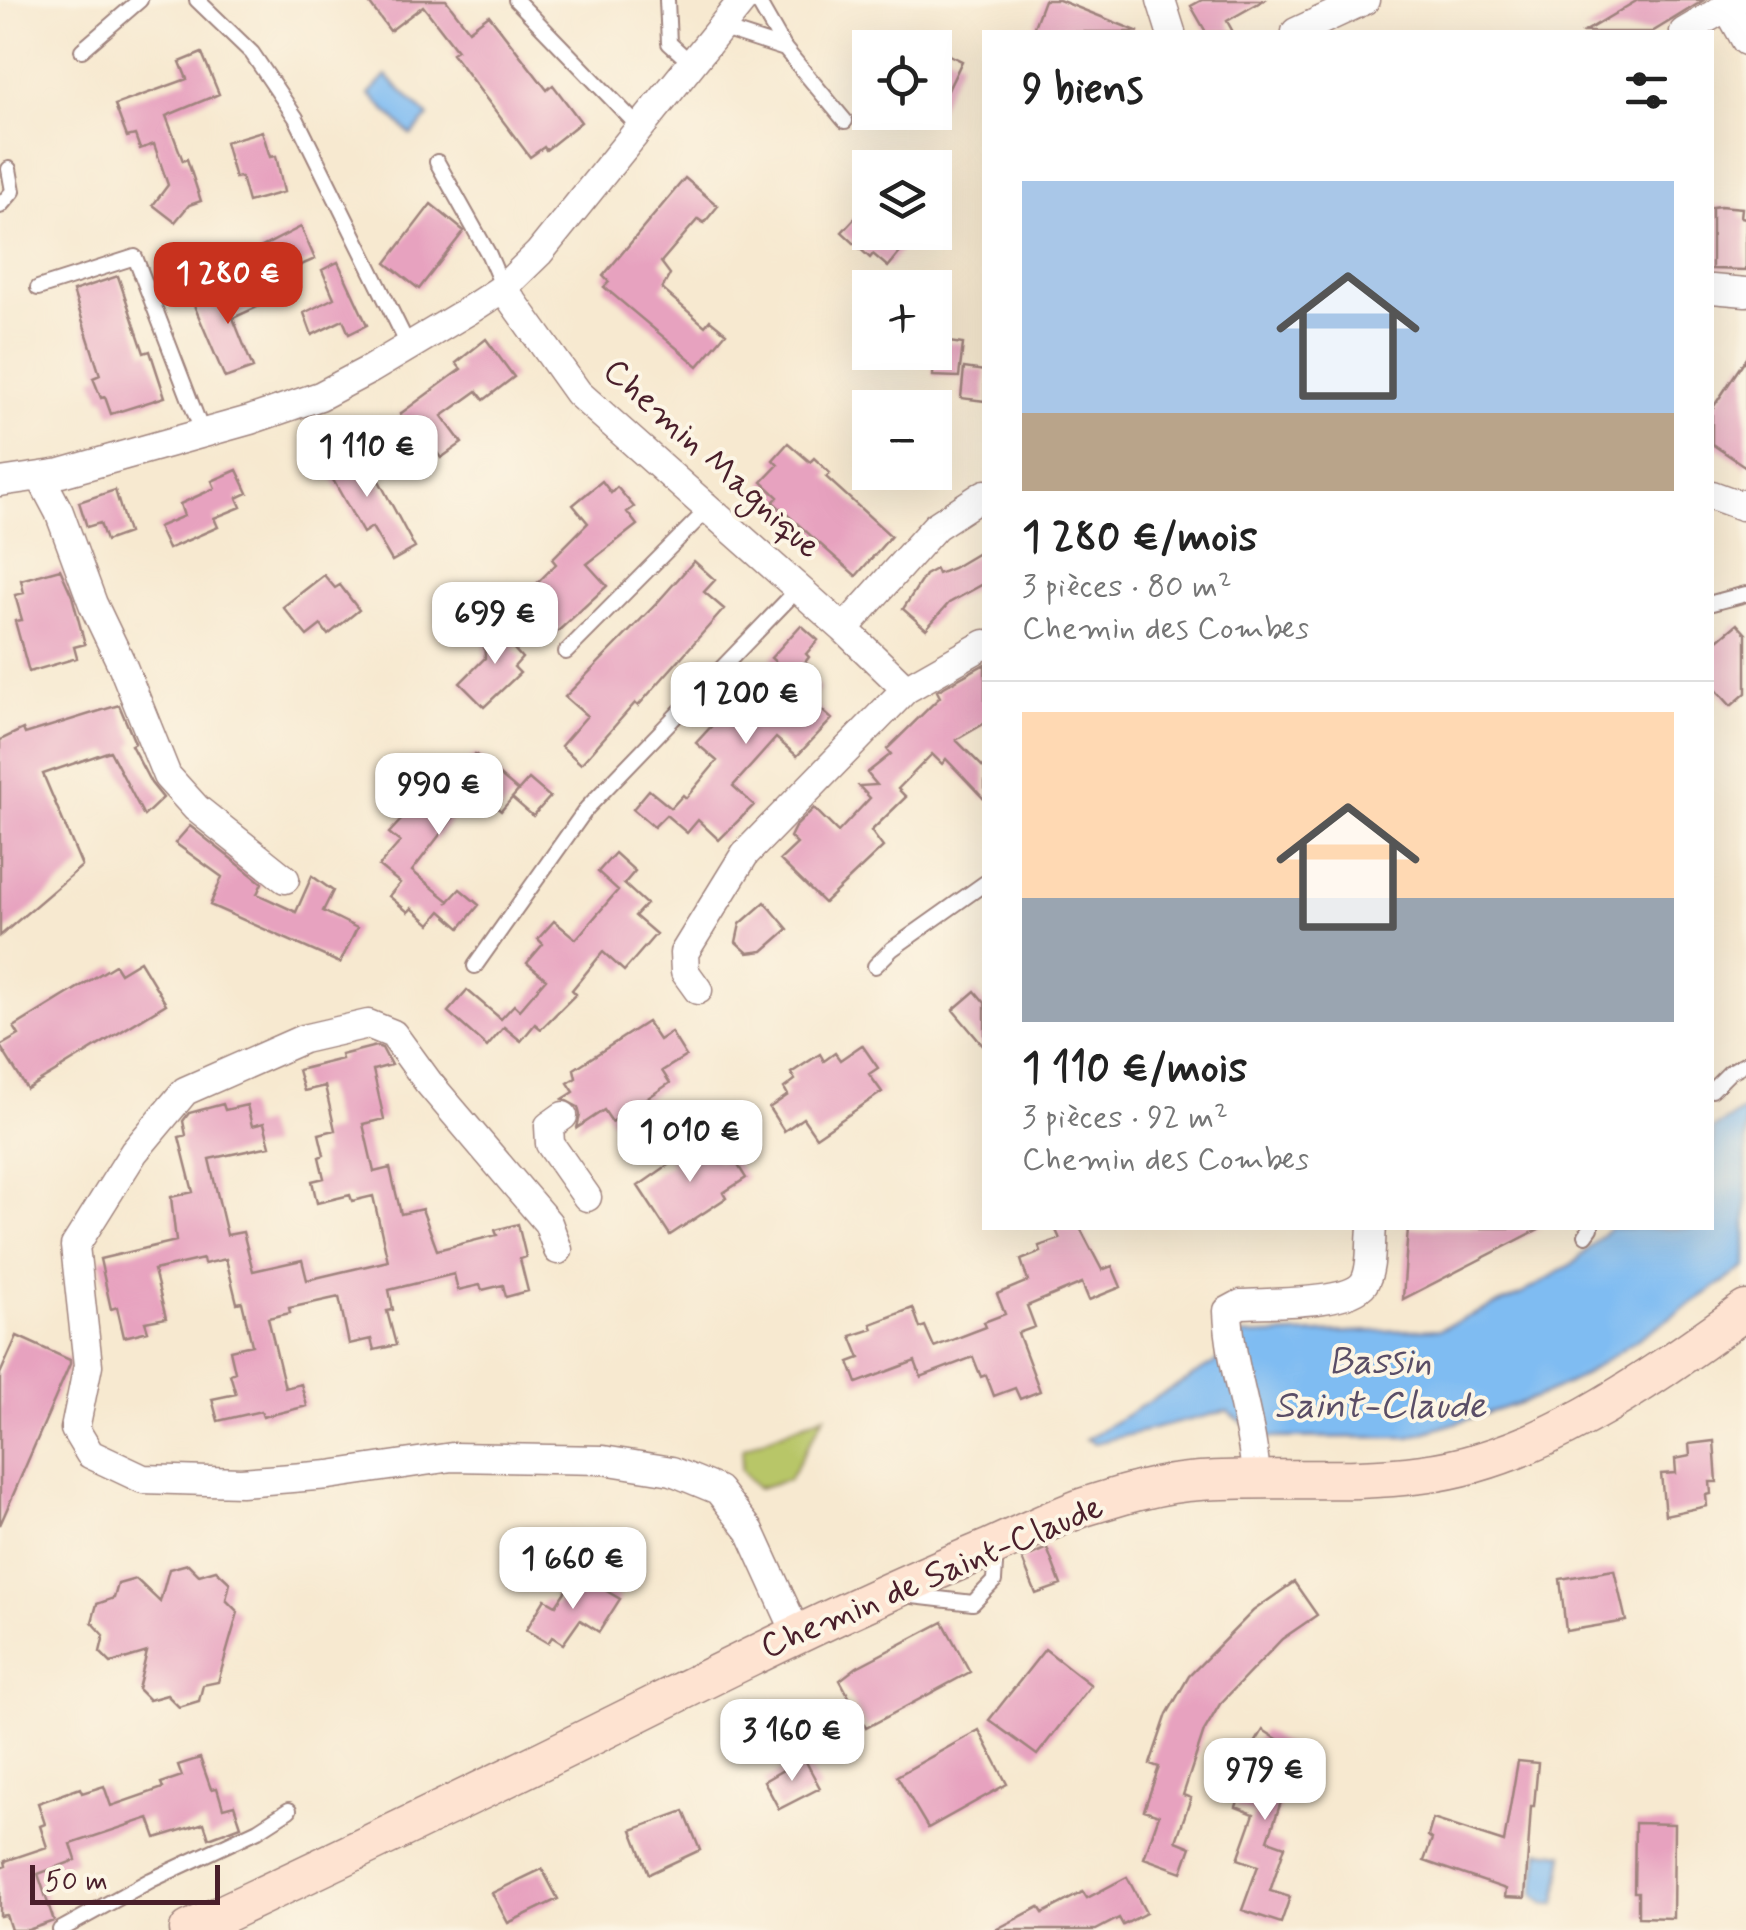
<!DOCTYPE html>
<html lang="fr">
<meta charset="utf-8">
<style>
:root{--surface:#fff;--page:#f6f6f6;--text:#222;--muted:#767676;--line:#e0e0e0;--accent:#c8321e}
body{margin:0;font-family:Mynerve,sans-serif;background:var(--page);color:var(--text);height:100vh;display:flex;flex-direction:column;font-size:38px;white-space:nowrap}
*{box-sizing:border-box;margin:0}
p{font-size:32px;color:var(--muted)}
.icon{flex:none;width:55px;height:55px;fill:none;stroke:currentColor;stroke-width:2;stroke-linecap:round;stroke-linejoin:round}
.map{position:relative;flex:1;overflow:hidden}
.sheet{position:absolute;left:982px;top:30px;width:732px;height:1200px;display:flex;flex-direction:column;background:var(--surface);border-radius:0px;box-shadow:0 10px 40px #0002}
.sheet>*{flex:none}
.tools{position:absolute;left:852px;top:30px;display:grid;gap:20px}
.tools a{display:grid;place-items:center;width:100px;height:100px;border-radius:0px;background:var(--surface);box-shadow:0 10px 40px #0002;font-size:50px}
.scale{position:absolute;left:30px;bottom:25px;width:190px;box-sizing:border-box;padding-left:10px;border:5px solid #4a1f2b;border-top:0;font-size:28px;line-height:35px;white-space:nowrap;color:#4a1f2b;-webkit-text-stroke:8px #fcf5e5;paint-order:stroke}
.price{position:absolute;translate:-50% -85px;padding:0 22px;border-radius:20px;background:#fff;color:#222;font-size:32px;line-height:65px;filter:drop-shadow(0 2px 5px #0008)}
.price::after{content:'';position:absolute;left:50%;top:60px;width:30px;height:22px;margin-left:-15px;background:inherit;clip-path:polygon(0 0,100% 0,50% 100%)}
.price.current{background:var(--accent);color:#fff}
ul{padding:0;list-style:none}
li{display:grid;align-content:center;gap:20px;height:530px;padding:0 40px}
li+li{border-top:2px solid var(--line)}
li span{display:grid;place-items:center;height:310px;border-radius:0px;color:#555}
li>.icon{margin-inline-start:auto}
span .icon{width:180px;height:180px;fill:#fffc;stroke-width:1}
li b{font-size:42px}
h2{display:flex;justify-content:space-between;align-items:center;height:120px;padding:0 40px;font-size:42px}
.map>svg:first-child{display:block}
.green{fill:#b8c668;stroke:#81724a;stroke-width:2.5}
.water{fill:#7fbcf2;stroke:#646e8e;stroke-width:2.5}
.building{fill:#e7a2bf}
.lines{fill:none;stroke-linecap:round;stroke-linejoin:round}
.lane-casing{stroke:#a0847e;stroke-width:18}
.street-casing{stroke:#a0847e;stroke-width:31}
.secondary-casing{stroke:#a0847e;stroke-width:41}
.lane{stroke:#fff;stroke-width:14}
.street{stroke:#fff;stroke-width:28}
.secondary{stroke:#fee3d1;stroke-width:38}
.labels{text-anchor:middle;dominant-baseline:central;stroke-width:8;stroke-linejoin:round;paint-order:stroke}
.street-label{font-size:35px;fill:#4a1f2b;stroke:#fcf5e5}
.water-label{font-size:38px;font-style:italic;fill:#5a4e67;stroke:#fcf5e5}
</style>
<div class="map">
<svg width="1746" height="1930" viewBox="0 0 1746 1930">
<rect width="100%" height="100%" fill="#fcf5e5"/>
<filter id="ink" filterUnits="userSpaceOnUse"><feTurbulence type="fractalNoise" baseFrequency=".01" numOctaves="2"/><feDisplacementMap in="SourceGraphic" scale="20" xChannelSelector="R" yChannelSelector="G"/><feConvolveMatrix kernelMatrix="1 2 1 2 8 2 1 2 1" color-interpolation-filters="sRGB"/></filter>
<filter id="wash" filterUnits="userSpaceOnUse"><feTurbulence type="fractalNoise" baseFrequency=".0048" numOctaves="4" result="noise"/><feDisplacementMap in="SourceGraphic" scale="40" xChannelSelector="R" yChannelSelector="G"/><feGaussianBlur stdDeviation="2.25" result="paint"/><feColorMatrix in="noise" values="0 0 0 0 0 0 0 0 0 0 0 0 0 0 0 0 0 1.4 0 .05"/><feComposite in="paint" operator="in"/></filter>
<g filter="url(#wash)">
<rect width="100%" height="100%" fill="#f7e9d0"/>
<path class="green" d="M825 1415 789 1480 758 1488 741 1470 743 1448Z"/>
<path class="water" d="M386 76 429 117 411 135 369 94Z
M1746 1109V1267L1579 1378 1536 1398 1410 1437 1265 1438 1227 1411 1095 1443 1086 1439 1214 1363 1238 1336 1440 1329 1524 1293 1575 1262 1610 1228H1712L1713 1129Z
M1540 1851 1564 1854 1556 1904H1545L1534 1894Z"/>
<g id="blocks">
<path class="building" d="M367 0H446L469 30 489 15 547 90 553 85 581 122 546 150 544 147 530 157 452 53 457 50 423 6 390 31Z
M1044 0H1059L1139 32H1032Z
M1202 0H1264L1227 21 1233 32H1206L1191 6Z
M1638 0H1704L1652 32H1584Z
M935 48 962 61 935 117Z
M202 53 219 94 166 116 183 161 187 159 201 201 189 205 175 222 153 205 168 185 154 144 140 149 135 135 127 137 115 105 187 79 180 62Z
M262 131 270 157 276 156 284 192 248 202 241 177 235 178 225 142Z
M685 178 718 206 704 223 698 219 661 262 670 274 662 289 705 326 710 320 726 333 698 366 604 287 609 282 603 276Z
M870 202V232H892L888 237 902 250 888 267 873 254 870 258 842 232Z
M431 204 464 231 419 289 386 263Z
M1720 206 1742 208 1741 217 1746 218V270L1712 269V207Z
M301 227 315 259 274 277 258 249Z
M338 262 367 325 349 334 343 320 312 335 304 313 334 298 322 270Z
M118 276 144 353 150 351 165 397 111 414 105 397 101 398 93 378 100 375 73 291Z
M254 283 264 304 233 318 253 368 225 378 193 303 222 291 225 298Z
M486 339 514 377 484 400 477 391 442 416 462 443 441 458 422 432 416 436 400 414 461 369 456 363Z
M935 340 963 344 959 377 933 376Z
M1746 358V467L1712 444V409Z
M964 368 985 371V401L961 398Z
M346 440 370 482 377 477 415 548 392 561 372 527 363 533 319 455Z
M788 443 810 462 814 458 830 473 826 477 891 536 856 576 773 502 778 497 762 482 778 465 773 460Z
M237 470 248 493 237 498 241 507 214 518 218 527 168 549 158 527 184 516 180 504 215 488 212 481Z
M602 481 611 493 617 487 634 507 627 512 637 525 587 564 607 586 555 634 543 622 534 630 513 608 556 564 552 559 588 523 573 505Z
M115 490 128 533 106 541 100 523 87 527 79 502Z
M985 549V583L949 603 926 629 903 609 925 575 936 569 938 574 953 568Z
M694 561 715 580 704 592 724 609 638 706 635 703 581 764 561 746 587 716 565 697 656 604Z
M60 569 72 596 85 644 74 647 77 658 29 672 15 621 22 620 15 595 24 593 21 580Z
M324 575 335 588 340 585 359 610 328 635 321 625 307 636 283 607Z
M1737 624 1746 634V693L1731 706 1712 685V645Z
M801 625 818 640 806 654 809 657 799 670 820 688 810 700 832 719 797 756 776 738 733 786 754 805 719 840 698 820 687 833 666 815 654 827 633 809 649 790 671 808 683 795 686 798 717 761 696 743 729 707 749 725 792 676 771 658Z
M491 633H531L514 649 522 658 514 667 520 673 484 707 460 683 485 658 484 638Z
M985 664V723L956 740 985 769V800L946 759 942 764 932 754 898 789 906 797 871 831 883 847 824 903 780 860 797 844 790 837 795 827 814 808 838 832 870 798 859 786 877 785 867 773 891 754 887 749 940 697 937 691Z
M119 705 135 743 131 745 151 783 163 798 144 816 110 751 43 774 82 866 0 936V740L23 729 25 734Z
M475 754 518 791 501 811 480 793 469 806 465 802 412 871 449 901 447 903 460 889 479 905 460 928 441 911 430 924 412 908 408 912 389 896 400 883 379 866 400 842 389 833 414 806 410 802 427 782 435 789 442 781 448 786Z
M529 779 550 797 533 816 512 798Z
M190 826 262 883 257 894 296 912 312 876 333 891 323 911 357 928 340 963 210 905 222 877 175 843Z
M615 853 635 871 624 884 646 904 635 916 656 934 624 971 603 952 572 990 576 994 541 1029 535 1024 521 1041 504 1027 487 1047 448 1012 467 990 501 1019 514 1005 519 1010 546 979 527 963 543 944 538 939 554 921 576 939 618 890 598 872Z
M765 902 788 929 763 951 748 953 736 942 740 924Z
M140 961 166 1004 27 1089 0 1046 19 1035 14 1027 115 965 120 973Z
M975 991 985 1003V1048L953 1010Z
M647 1022 659 1040 671 1032 686 1056 662 1071 670 1083 612 1122 604 1110 577 1128 580 1115 578 1107 563 1099 574 1092 568 1083 576 1078 574 1069Z
M862 1045 878 1068 869 1074 882 1092 816 1137 803 1118 784 1131 769 1108 788 1095 784 1088 795 1080 791 1073 820 1054 824 1061 835 1053 840 1060Z
M376 1046 382 1048 391 1065 373 1070 384 1119 363 1124 374 1172 390 1168 401 1214 422 1209 437 1250 497 1235 495 1230 518 1224 526 1257 520 1259 528 1291 506 1297 503 1285 482 1290 480 1285 458 1290 454 1274 389 1290 393 1310 387 1311 396 1345 374 1350 371 1339 349 1344 339 1297 289 1308 290 1313 268 1318 285 1388 301 1384 307 1406 263 1417 261 1411 218 1421 212 1399 236 1394 230 1374 235 1372 230 1350 252 1345 242 1302 237 1303 226 1259 204 1264 203 1259 154 1270 166 1318 145 1322 148 1331 124 1337 117 1307 111 1309 100 1259 176 1241 171 1197 193 1192 179 1137 186 1135 183 1121 189 1113 223 1104 225 1110 247 1105 252 1126 264 1123 270 1146 209 1159 227 1235 243 1232 253 1271 302 1260 307 1280 388 1261 373 1196 352 1201 350 1195 317 1203 312 1181 324 1178 319 1157 324 1155 319 1134 335 1130 325 1086 304 1091 298 1070 342 1059 341 1055Z
M696 1137 701 1143 705 1140 718 1162 731 1154 746 1178 723 1193 726 1198 670 1235 638 1186 671 1163 667 1157Z
M1055 1228H1080L1102 1270 1112 1266 1121 1287 1089 1300 1082 1283 1027 1306 1035 1327 1018 1333 1040 1391 1020 1399 1015 1388 994 1396 986 1375 981 1377 973 1357 921 1377 915 1361 857 1383 849 1362 860 1358 851 1336 873 1329 871 1324 913 1308 920 1328 925 1326 934 1347 986 1327 984 1322 1005 1314 997 1294 1028 1281 1021 1260 1041 1252 1039 1246 1060 1239Z
M1408 1228H1541L1403 1299Z
M17 1336 70 1360V1364L0 1525V1374Z
M1714 1441 1717 1482H1710L1711 1494 1706 1495 1707 1506 1665 1515 1661 1474 1676 1473 1675 1459 1690 1456 1689 1444Z
M1047 1548 1061 1585 1036 1594 1022 1559Z
M188 1564 199 1575 216 1570 230 1583 226 1600 238 1612 218 1682 203 1685 199 1701 179 1707 167 1695 149 1700 138 1689 147 1652 111 1663 100 1652 104 1635 92 1622 97 1604 114 1598 118 1584 136 1579 160 1602 169 1569Z
M1614 1570 1626 1621 1566 1631 1560 1579Z
M583 1577 620 1599 599 1632 580 1620 563 1644 552 1637 548 1643 526 1630 545 1599 556 1605 570 1584 576 1588Z
M1294 1582 1317 1615 1282 1639 1220 1704 1204 1731 1183 1795 1191 1798 1176 1841 1191 1847 1182 1872 1144 1858 1159 1815 1144 1810 1159 1767 1150 1764 1167 1714 1189 1676 1253 1611Z
M943 1622 970 1672 866 1728 840 1680 857 1667Z
M1045 1649 1091 1685 1037 1755 989 1720Z
M979 1730 1007 1784 928 1828 897 1776Z
M1263 1730 1299 1753 1275 1793 1283 1796 1268 1840 1285 1846 1270 1891 1290 1897 1281 1923 1242 1910 1258 1866 1238 1859 1254 1814 1236 1807 1253 1755 1249 1753Z
M200 1758 211 1789 217 1788 223 1808 234 1805 241 1826 209 1838 204 1823 156 1838 149 1818 71 1844 76 1860 38 1874 54 1921 28 1930H11L6 1915 0 1916V1868L6 1866 5 1861 47 1847 40 1826 45 1824 38 1803 80 1788 82 1793 104 1786 111 1806 163 1788 161 1783 182 1776 178 1765Z
M804 1758 820 1788 779 1809 764 1781Z
M1518 1761 1538 1763 1534 1806H1531L1525 1898 1505 1897 1506 1889 1424 1861 1432 1839 1428 1836 1433 1819 1504 1842Z
M684 1811 700 1850 649 1874 632 1830Z
M1635 1823 1674 1824 1673 1918 1638 1917V1892H1634Z
M542 1869 558 1899 508 1923 492 1893Z
M1127 1877 1146 1913 1123 1925 1119 1918 1096 1930H995L1039 1907 1043 1913 1083 1892 1087 1898Z"/>
</g>
</g>
<g filter="url(#ink)">
<use href="#blocks" fill-opacity="0" stroke="#a0847e" stroke-width="2.5"/>
<g class="lines">
<defs>
<path id="lane" d="M197 0 252 53 296 118 409 347
M516 0 640 128
M667 0 669 43 691 63
M757 0 785 49 845 121
M720 28 785 49
M82 50 140 0
M437 162 489 255 503 288
M0 206 13 191 9 169
M38 288 135 257 203 434
M1712 603 1746 594
M566 652 707 510
M475 966 587 808 798 589
M875 966 892 949 985 883
M1712 1090 1730 1072 1746 1063
M1586 1235 1591 1228
M904 1595 973 1603
M973 1603 994 1581 996 1548
M60 1930 151 1880 258 1830 289 1810"/>
<path id="street" d="M1161 0 1171 32
M1727 7 1746 41
M1296 32 1365 0
M1684 32 1738 0
M503 288 578 393 844 629 906 689 745 854 684 953 685 972 698 990
M1712 289 1746 292
M41 478 59 512 93 604 123 667 167 776 196 808 285 879
M0 482 61 473 250 420 320 396 371 369 468 311 503 288 539 253 743 0
M1712 495 1742 506 1746 503
M844 629 936 526 985 494
M906 689 985 644
M563 1116 549 1126 550 1144 587 1197
M558 1250 548 1223 428 1082 393 1034 368 1024 303 1039 185 1091 134 1152 75 1246 88 1365 75 1429 90 1454 143 1479 241 1482 329 1475 452 1457 603 1460 672 1471 718 1490 750 1531 796 1632
M1256 1479C1253 1421 1230 1368 1228 1311L1241 1304C1268 1302 1348 1305 1364 1283 1373 1269 1370 1243 1372 1228"/>
<path id="secondary" d="M189 1930C344 1857 498 1783 650 1707 763 1650 874 1596 990 1548 1021 1534 1052 1519 1084 1507 1122 1495 1161 1483 1200 1481 1274 1476 1349 1484 1422 1474 1540 1460 1652 1377 1746 1310"/>
</defs>
<use href="#lane" class="lane-casing"/>
<use href="#street" class="street-casing"/>
<use href="#secondary" class="secondary-casing"/>
<use href="#lane" class="lane"/>
<use href="#street" class="street"/>
<use href="#secondary" class="secondary"/>
</g>
</g>
<g class="labels">
<g class="street-label">
<text transform="translate(712 459) rotate(42)">Chemin Magnique</text>
<text transform="translate(932 1577) rotate(-23)">Chemin de Saint-Claude</text>
</g>
<g class="water-label">
<text x="1380" y="1362">Bassin<tspan x="1380" dy="44">Saint-Claude</tspan></text>
</g>
</g>
</svg>
<div class="tools">
<a><svg class="icon" aria-label="locate" viewBox="0 0 24 24"><circle cx="12" cy="12" r="6"/><path d="M12 2v4M12 18v4M2 12h4M18 12h4"/></svg></a>
<a><svg class="icon" aria-label="layers" viewBox="0 0 24 24"><path d="M12 4l9 5-9 5-9-5zM3 14l9 5 9-5"/></svg></a>
<a>+</a>
<a>−</a>
</div>
<div class="scale">50 m</div>
<b class="price current" style="left:228px;top:327px">1 280 €</b>
<b class="price" style="left:367px;top:500px">1 110 €</b>
<b class="price" style="left:495px;top:667px">699 €</b>
<b class="price" style="left:746px;top:747px">1 200 €</b>
<b class="price" style="left:439px;top:838px">990 €</b>
<b class="price" style="left:690px;top:1185px">1 010 €</b>
<b class="price" style="left:573px;top:1612px">1 660 €</b>
<b class="price" style="left:792px;top:1784px">3 160 €</b>
<b class="price" style="left:1265px;top:1823px">979 €</b>
<section class="sheet">
<h2>9 biens<svg class="icon" aria-label="filters" viewBox="0 0 24 24"><path d="M4 7h16M4 17h16"/><circle cx="9" cy="7" r="2"/><circle cx="15" cy="17" r="2"/></svg></h2>
<ul>
<li><span style="background:linear-gradient(#a9c7e8 75%,#b9a48a 0)"><svg class="icon" aria-label="home" viewBox="0 0 24 24"><path d="M3 11l9-7 9 7M6 9v11h12V9"/></svg></span><div><b>1 280 €/mois</b><p>3 pièces · 80 m²</p><p>Chemin des Combes</p></div></li>
<li><span style="background:linear-gradient(#ffd9b3 60%,#9aa5b1 0)"><svg class="icon" aria-label="home" viewBox="0 0 24 24"><path d="M3 11l9-7 9 7M6 9v11h12V9"/></svg></span><div><b>1 110 €/mois</b><p>3 pièces · 92 m²</p><p>Chemin des Combes</p></div></li>
</ul>
</section>
</div>
